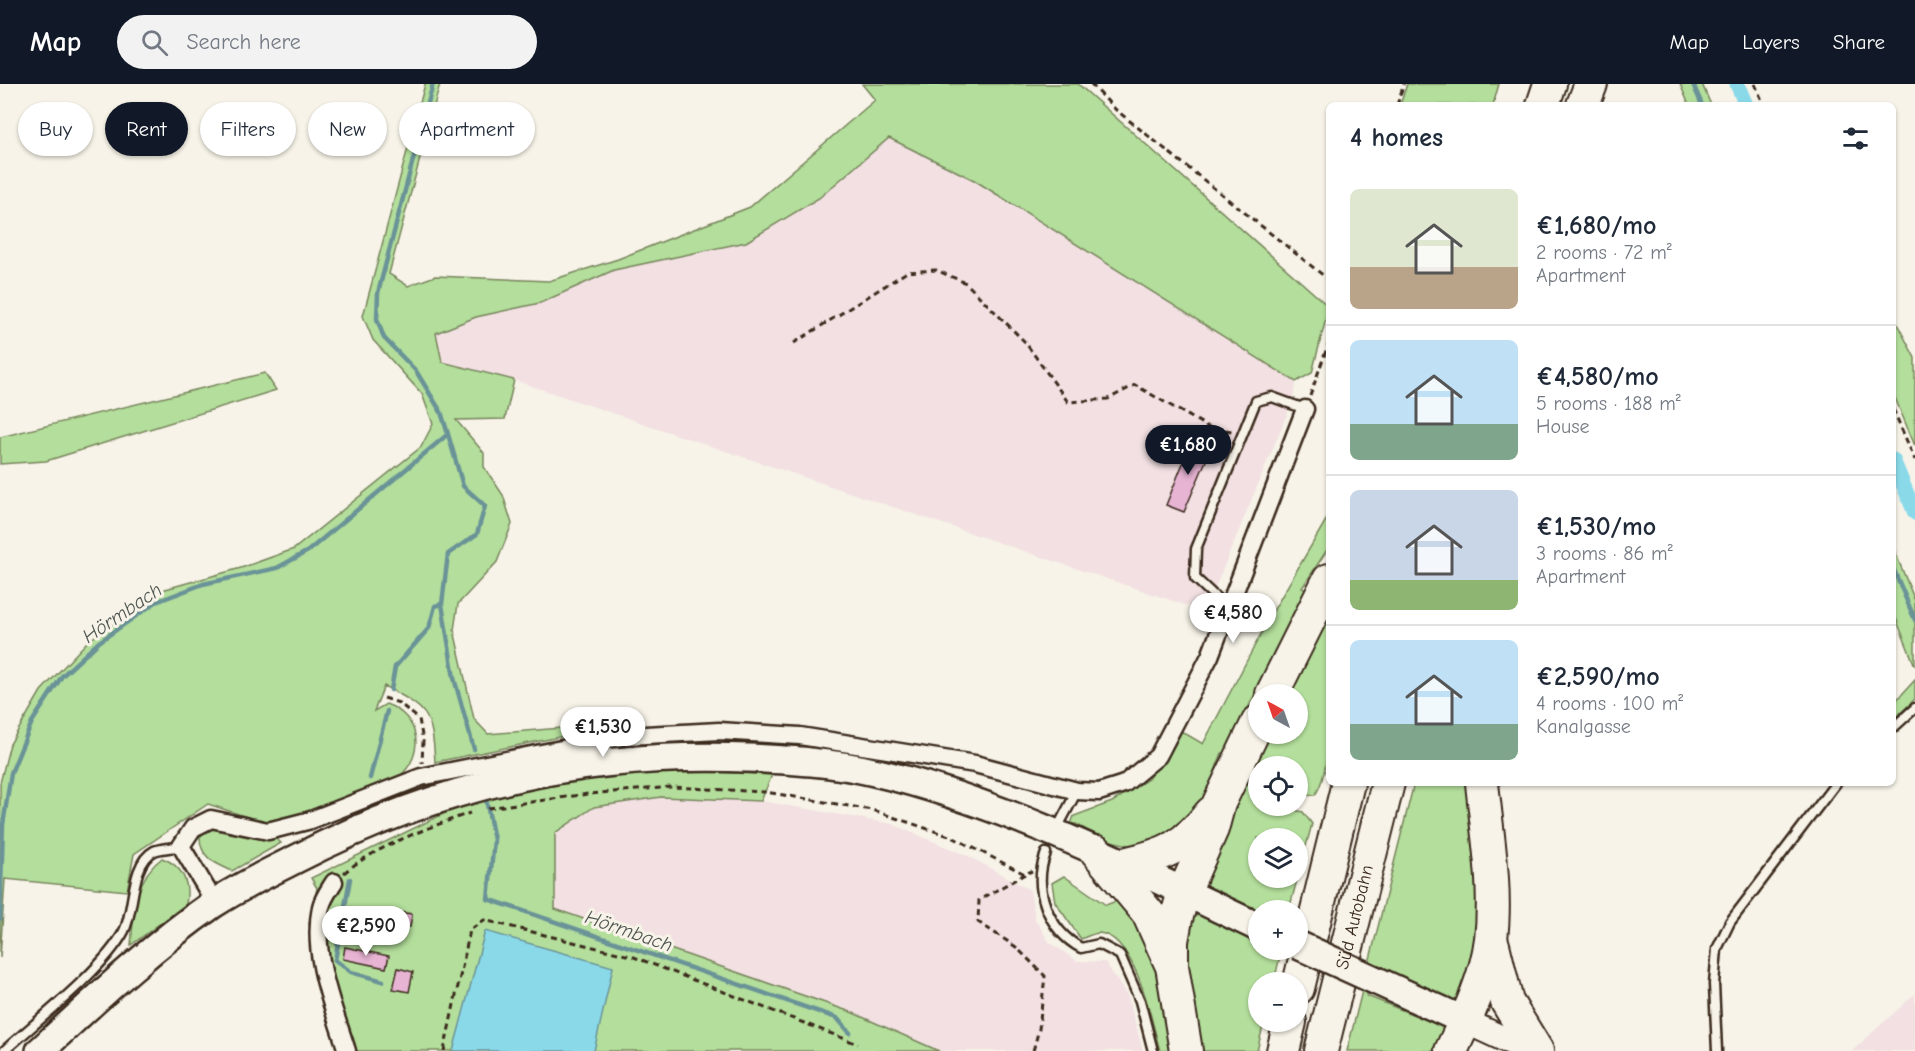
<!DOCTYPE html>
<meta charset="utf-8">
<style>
:root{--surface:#fff;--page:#f2f2f3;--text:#1f2937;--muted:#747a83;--line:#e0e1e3;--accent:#111827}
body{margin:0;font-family:"Comic Neue",sans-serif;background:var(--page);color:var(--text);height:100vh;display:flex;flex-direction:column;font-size:22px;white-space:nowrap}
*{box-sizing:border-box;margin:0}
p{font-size:20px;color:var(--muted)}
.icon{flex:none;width:33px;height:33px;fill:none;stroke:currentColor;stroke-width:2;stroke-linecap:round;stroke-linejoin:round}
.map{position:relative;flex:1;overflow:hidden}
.panel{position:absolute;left:1326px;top:18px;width:570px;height:684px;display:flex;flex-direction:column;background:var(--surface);border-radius:9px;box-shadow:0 2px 4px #0004}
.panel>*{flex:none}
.banner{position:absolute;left:18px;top:18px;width:570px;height:54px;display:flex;gap:12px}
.needle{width:39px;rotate:320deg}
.fabs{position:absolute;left:1248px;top:600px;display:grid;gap:12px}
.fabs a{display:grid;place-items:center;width:60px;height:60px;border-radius:50%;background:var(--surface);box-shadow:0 2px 4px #0004;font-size:30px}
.price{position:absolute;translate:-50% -51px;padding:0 14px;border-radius:21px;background:#fff;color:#222;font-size:20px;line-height:39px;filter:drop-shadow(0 2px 3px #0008)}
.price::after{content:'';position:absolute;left:50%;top:36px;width:18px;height:14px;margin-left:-9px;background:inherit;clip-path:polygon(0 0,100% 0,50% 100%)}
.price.current{background:var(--accent);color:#fff}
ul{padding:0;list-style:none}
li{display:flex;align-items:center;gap:18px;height:150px;padding:0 24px}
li+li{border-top:2px solid var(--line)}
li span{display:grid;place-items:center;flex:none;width:168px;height:120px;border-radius:9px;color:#555}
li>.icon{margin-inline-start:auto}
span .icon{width:72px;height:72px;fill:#fffc;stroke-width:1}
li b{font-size:26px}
h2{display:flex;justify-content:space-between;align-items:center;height:72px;padding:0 24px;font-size:26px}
.tag{padding:0 21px;border-radius:27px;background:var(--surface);box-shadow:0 2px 4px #0004;font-size:21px;line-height:54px}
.tag.current{background:var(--accent);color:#fff}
header{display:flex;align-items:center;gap:36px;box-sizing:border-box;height:84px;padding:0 30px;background:var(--accent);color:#fff}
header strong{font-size:28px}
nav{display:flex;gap:33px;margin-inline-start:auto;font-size:21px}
.search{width:420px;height:54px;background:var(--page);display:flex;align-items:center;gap:15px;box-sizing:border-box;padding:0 21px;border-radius:33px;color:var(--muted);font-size:22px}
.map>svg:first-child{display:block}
.built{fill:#f2e0e2}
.green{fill:#b3de9b;stroke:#77845c;stroke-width:1.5;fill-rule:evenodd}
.water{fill:#8ad9e9;stroke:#6a9398;stroke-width:1.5}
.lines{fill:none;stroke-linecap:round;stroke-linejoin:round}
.stream{stroke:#6a9398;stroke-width:4.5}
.canal{stroke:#8ad9e9;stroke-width:15}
.building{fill:#e7b4d3;stroke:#3b2a1e;stroke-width:1.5}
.lane-casing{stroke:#3b2a1e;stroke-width:13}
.street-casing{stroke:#3b2a1e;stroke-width:21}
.secondary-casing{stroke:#3b2a1e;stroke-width:28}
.primary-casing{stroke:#3b2a1e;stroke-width:32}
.highway-casing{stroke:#3b2a1e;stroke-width:36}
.path{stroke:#3b2a1e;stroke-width:3;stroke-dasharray:6 4.5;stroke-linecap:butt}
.lane{stroke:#f7f3e8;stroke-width:8}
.street{stroke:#f7f3e8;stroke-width:16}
.secondary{stroke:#f7f3e8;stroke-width:24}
.primary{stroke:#f7f3e8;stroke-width:27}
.highway{stroke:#f7f3e8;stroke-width:32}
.primary-bridge-casing{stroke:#3b2a1e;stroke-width:32;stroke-linecap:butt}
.primary-bridge{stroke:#f7f3e8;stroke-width:27}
.labels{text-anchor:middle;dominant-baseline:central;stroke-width:6;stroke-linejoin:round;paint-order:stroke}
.street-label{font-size:18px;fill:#3b2a1e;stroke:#f7f3e8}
.water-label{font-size:20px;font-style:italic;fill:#4f5651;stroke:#f7f3e8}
</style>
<header>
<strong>Map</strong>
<div class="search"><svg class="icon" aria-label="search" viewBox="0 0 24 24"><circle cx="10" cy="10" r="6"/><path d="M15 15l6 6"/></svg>Search here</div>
<nav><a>Map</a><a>Layers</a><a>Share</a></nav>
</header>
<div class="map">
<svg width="1915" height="967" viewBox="0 0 1915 967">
<rect width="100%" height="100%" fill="#f7f3e8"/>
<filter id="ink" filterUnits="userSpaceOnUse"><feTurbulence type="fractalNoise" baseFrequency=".0167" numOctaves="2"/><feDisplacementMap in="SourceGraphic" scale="12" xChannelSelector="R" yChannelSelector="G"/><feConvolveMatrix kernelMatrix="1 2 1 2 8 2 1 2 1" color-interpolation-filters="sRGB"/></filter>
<g filter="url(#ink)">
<path class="built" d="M888 54 974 96 1296 298 1292 318 1212 511 1200 526 514 296 442 278 436 249 476 233 540 219 614 186 746 158 819 114Z
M661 713 761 717 892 740 970 773 1030 806 1035 835 1049 858 1077 877 1105 878 1128 913 1143 967H939L851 928 555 825V749L594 723Z
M1915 910V967H1852Z"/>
<path class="green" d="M425 0H440L389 190 408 202 435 192 549 197 618 175 750 123 875 16 862 0H1078L1329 223 1312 289 1296 298 974 96 889 54 819 114 746 158 614 186 540 219 476 233 436 249 442 278 514 296 505 335 456 336 484 369V383L503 411 512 440 497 478 458 520 454 546 474 635 488 650 634 638 435 678C432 628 428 625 384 602L374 627 386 620C420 632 426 670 399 693L296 733 263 738 208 720 134 770 127 807 5 795 0 874V699L10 660 41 607 88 557 162 506 241 484 294 465 421 363 433 340 422 310 373 256 363 232Z
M1407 0H1499L1493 21H1400Z
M1680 0H1702L1711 21H1689Z
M1893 232 1915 274V362L1893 309Z
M265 289 276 306 46 377 0 380V353Z
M1329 431V463L1302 504 1308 507 1274 568 1227 670 1222 669 1204 715 1173 753 1133 762 1102 755 1076 740H1071L1074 732 1112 718 1148 695 1181 647 1203 660 1273 527Z
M1893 463 1915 517V582L1893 527Z
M1329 514C1329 558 1338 679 1315 711L1299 712 1298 715V682H1258V722H1295L1294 726 1303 728 1312 740 1289 826H1259L1200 800 1265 650H1298V610H1283ZM1258 754H1298V794H1258Z
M1915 596V615L1893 636V620Z
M715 688 772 691 761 717 661 713 594 723 555 749V825L851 928 939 967H341L323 910 309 840 317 804 311 794 470 717 579 696 651 689Z
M1414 699H1473L1481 856 1461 916 1450 917 1377 880 1367 912 1444 943 1449 949 1445 967H1347Z
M225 743 275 753 281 759 232 787C215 779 200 774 200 753L207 745Z
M162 774C183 782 190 799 186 820L131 861C134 829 134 795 162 774Z
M1064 792 1106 821 1124 814 1155 864 1176 967H1160C1152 938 1136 852 1099 849 1094 849 1086 853 1081 855L1055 818 1052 799Z
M1200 831 1258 857V866H1269L1280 872 1274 898H1258V938H1264L1257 967H1196L1180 876 1191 833Z"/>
<path class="water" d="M485 847 613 883 594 967H453Z"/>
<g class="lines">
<path class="stream" d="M1693 0 1702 21
M448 350 463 402 485 422 477 450 448 470 442 520 454 594 474 665
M1893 484 1915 536
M391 606 395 583 429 544 435 522 442 520
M370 694 387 627
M486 715 494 756 488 815 837 934 850 949
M350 795 335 876 351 888 383 897
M0 835 3 741 11 689 32 638 62 592 99 558 156 518 203 500 277 484 308 467 448 350 441 328 416 287 384 254 377 235 378 209 433 0"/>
<path class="canal" d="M1737 0 1746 21
M1893 376 1915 429"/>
</g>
<path class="building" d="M1192 357 1211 365 1184 428 1166 421Z
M397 828 412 830 410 843 401 842V837L395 836Z
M345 863 389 872 386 884 343 875Z
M398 884 413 888 409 908 393 905Z"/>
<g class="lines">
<defs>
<path id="lane" d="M1228 525 1195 494 1196 465 1256 317 1272 313 1305 325
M1893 644 1915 624
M1061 737 1077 707
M1046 769C1032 804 1048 846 1081 864L1099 860 1120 871 1140 917 1153 967
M4 967C37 937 105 884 124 847 135 826 130 780 154 767 161 764 173 764 181 762
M1717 967 1714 900 1717 865 1730 838 1836 699"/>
<path id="street" d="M334 798C329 806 323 814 321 823 311 871 333 922 347 967
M215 819 181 762 193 744 211 735 268 747 311 736 421 693 627 652 719 647 800 652 975 680 1077 707 1099 708 1124 700 1158 672 1210 572 1305 325"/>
<path id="secondary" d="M1465 937 1530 967"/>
<path id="primary" d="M1377 897 1465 937
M40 967C95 916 151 863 213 820 239 803 268 789 296 775 441 700 584 668 747 674 789 676 833 678 874 688 1004 718 1138 786 1258 843"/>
<g id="highway">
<path d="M1543 21 1550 0"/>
<path d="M1583 21 1591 0"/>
<path d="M1272 610 1329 496"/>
<path d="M1097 768 1148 829 1170 878"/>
<path d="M1124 780C1167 770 1184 763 1211 729"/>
<path d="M1493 861 1507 918 1537 967"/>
<path d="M1298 904 1348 699"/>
<path d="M1186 967 1172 882V857L1176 835 1184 808 1212 745 1219 719 1258 638"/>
<path d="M1283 967 1290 938"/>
<path id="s1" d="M1321 967 1388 699"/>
<path d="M1451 967C1468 931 1486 895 1491 855 1497 804 1487 749 1482 699"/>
</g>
</defs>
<use href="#lane" class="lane-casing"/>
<use href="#street" class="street-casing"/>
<use href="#secondary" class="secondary-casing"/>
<use href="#primary" class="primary-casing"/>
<use href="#highway" class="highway-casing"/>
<path class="path" d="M1091 0 1116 26 1329 196
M1755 0 1764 21
M1397 21 1404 0
M794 259 907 188 936 186 966 199 1025 258 1068 318 1108 315 1135 301 1208 343 1232 347
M1310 312 1329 258
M1893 325 1915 376
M384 614 399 619 419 635 423 657 422 679
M488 724 588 710 672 703 765 708 872 726 952 753 1025 790 1032 787
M344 789C376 762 430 743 470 729
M1025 790 979 816 978 838 1016 863 1045 892 1039 945 1033 967
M444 967 470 846 484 836 634 873 858 960"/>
<use href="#lane" class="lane"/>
<use href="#street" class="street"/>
<use href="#secondary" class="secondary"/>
<use href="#primary" class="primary"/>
<use href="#highway" class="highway"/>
<defs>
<path id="primary-bridge" d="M1298 861 1377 897"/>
</defs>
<use href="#primary-bridge" class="primary-bridge-casing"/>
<use href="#primary-bridge" class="primary-bridge"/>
</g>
</g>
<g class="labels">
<g class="street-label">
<text stroke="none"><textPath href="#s1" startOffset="138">Süd Autobahn</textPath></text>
</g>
<g class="water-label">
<text transform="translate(122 529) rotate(-34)">Hörmbach</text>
<text transform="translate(629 847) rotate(19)">Hörmbach</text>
</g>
</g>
</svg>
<div class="fabs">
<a><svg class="needle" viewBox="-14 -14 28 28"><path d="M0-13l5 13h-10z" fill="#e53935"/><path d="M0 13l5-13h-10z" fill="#747a83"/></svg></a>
<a><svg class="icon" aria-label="locate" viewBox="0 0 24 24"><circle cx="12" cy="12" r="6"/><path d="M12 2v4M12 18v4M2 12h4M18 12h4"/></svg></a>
<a><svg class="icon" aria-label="layers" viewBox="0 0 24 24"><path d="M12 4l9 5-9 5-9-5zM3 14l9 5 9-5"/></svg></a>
<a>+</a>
<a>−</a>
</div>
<b class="price current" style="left:1188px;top:392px">€1,680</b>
<b class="price" style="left:1233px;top:560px">€4,580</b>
<b class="price" style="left:603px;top:674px">€1,530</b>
<b class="price" style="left:366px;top:873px">€2,590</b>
<div class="banner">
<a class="tag">Buy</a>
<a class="tag current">Rent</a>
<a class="tag">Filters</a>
<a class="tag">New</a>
<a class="tag">Apartment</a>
</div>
<section class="panel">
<h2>4 homes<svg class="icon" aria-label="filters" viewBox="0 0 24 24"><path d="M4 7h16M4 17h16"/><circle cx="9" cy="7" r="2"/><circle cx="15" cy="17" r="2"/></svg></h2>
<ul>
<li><span style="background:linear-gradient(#dfe7d0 65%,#b9a48a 0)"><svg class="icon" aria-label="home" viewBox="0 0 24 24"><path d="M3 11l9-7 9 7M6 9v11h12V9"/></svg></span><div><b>€1,680/mo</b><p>2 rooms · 72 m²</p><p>Apartment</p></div></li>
<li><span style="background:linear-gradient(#bfe0f5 70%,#7fa58c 0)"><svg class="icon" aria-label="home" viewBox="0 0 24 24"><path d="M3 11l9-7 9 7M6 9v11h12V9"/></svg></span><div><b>€4,580/mo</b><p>5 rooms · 188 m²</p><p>House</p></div></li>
<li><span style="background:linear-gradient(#c9d6e8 75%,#8fb573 0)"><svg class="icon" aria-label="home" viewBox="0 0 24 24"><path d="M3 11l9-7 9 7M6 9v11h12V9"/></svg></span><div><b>€1,530/mo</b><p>3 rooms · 86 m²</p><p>Apartment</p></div></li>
<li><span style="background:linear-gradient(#bfe0f5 70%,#7fa58c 0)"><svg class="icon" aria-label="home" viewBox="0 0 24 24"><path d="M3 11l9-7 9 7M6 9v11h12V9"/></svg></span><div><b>€2,590/mo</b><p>4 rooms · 100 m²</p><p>Kanalgasse</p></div></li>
</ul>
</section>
</div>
